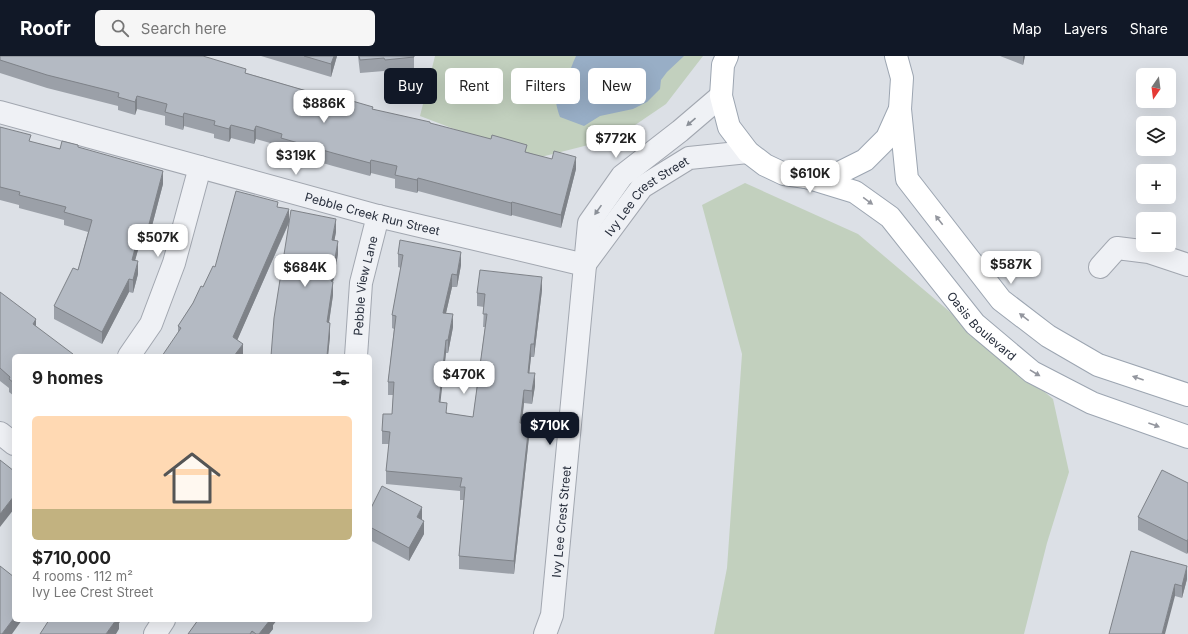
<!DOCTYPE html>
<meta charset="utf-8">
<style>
:root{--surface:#fff;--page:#f6f6f6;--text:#222;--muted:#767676;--line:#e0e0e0;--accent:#111827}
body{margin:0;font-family:Inter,sans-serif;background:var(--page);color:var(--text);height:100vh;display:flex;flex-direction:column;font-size:15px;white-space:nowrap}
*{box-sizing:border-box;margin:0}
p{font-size:13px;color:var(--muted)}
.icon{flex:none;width:22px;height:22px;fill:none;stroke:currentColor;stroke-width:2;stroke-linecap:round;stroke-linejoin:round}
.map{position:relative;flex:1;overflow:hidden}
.panel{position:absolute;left:12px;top:298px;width:360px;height:268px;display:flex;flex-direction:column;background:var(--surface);border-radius:6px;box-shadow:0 4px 16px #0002}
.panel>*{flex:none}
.guide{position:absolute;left:384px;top:12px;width:380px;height:36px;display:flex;gap:8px}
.needle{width:26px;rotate:194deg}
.controls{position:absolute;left:1136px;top:12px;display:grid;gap:8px}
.controls a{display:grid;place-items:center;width:40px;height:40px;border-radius:6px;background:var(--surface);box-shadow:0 4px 16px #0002;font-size:20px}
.price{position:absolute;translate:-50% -34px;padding:0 9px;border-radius:8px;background:#fff;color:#222;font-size:13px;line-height:26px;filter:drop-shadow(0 1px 2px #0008)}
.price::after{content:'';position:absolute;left:50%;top:24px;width:12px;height:9px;margin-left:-6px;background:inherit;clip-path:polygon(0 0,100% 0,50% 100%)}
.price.current{background:var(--accent);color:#fff}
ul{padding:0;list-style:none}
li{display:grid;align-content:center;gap:8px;height:212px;padding:0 20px}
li+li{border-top:1px solid var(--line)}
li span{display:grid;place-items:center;height:124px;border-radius:6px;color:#555}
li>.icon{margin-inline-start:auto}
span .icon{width:72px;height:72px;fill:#fffc;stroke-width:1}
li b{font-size:17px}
h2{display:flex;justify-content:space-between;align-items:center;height:48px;padding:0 20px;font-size:17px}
.tag{padding:0 14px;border-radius:6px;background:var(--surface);box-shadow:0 4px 16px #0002;font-size:14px;line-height:36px}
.tag.current{background:var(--accent);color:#fff}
header{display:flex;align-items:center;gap:24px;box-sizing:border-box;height:56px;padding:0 20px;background:var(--accent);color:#fff}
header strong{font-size:19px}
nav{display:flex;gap:22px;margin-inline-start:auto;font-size:14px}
.search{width:280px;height:36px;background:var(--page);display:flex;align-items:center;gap:10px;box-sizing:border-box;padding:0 14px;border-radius:6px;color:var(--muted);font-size:15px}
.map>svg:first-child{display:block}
.green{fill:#c2d0be}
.water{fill:#98aec6}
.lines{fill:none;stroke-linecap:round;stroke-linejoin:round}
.minor-casing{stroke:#a2a7b0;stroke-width:24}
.major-casing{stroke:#9ca5b1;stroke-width:24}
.minor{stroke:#eff1f5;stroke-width:22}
.major{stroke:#fff;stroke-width:22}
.wall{fill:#9ba0a8}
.shaded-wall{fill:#7e8288}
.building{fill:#b4bac3;stroke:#7e8288}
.oneway{fill:#8b9098}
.oneway2{fill:#93969e}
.labels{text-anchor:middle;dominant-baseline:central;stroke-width:3.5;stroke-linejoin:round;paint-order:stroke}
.street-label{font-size:12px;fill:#272e3c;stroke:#eceff4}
</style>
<header>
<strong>Roofr</strong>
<div class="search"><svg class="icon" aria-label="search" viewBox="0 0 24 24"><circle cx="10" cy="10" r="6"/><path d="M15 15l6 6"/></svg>Search here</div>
<nav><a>Map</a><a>Layers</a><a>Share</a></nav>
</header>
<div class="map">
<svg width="1188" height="578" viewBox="0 0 1188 578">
<rect width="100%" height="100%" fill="#dce0e6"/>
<path class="green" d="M435 0H703L666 48 616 82 533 103 420 60Z
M745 127 858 178 1053 343 1069 416 1047 487 1024 578H714L727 512 742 298 702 149Z"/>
<path class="water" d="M576 0H684L667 16 661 24 660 33 647 46 633 53 600 60 584 70 560 61C553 41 556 41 566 23 570 16 572 8 576 0Z"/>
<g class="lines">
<defs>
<g id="minor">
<path id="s1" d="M0 56 378 160 585 209"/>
<path id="s2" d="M585 208 642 131 689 102 748 96"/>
<path d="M1100 211 1117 192 1149 196 1188 209"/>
<path d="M129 300 151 268 174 207 200 111"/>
<path id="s3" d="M356 300 361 227 378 160"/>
<path d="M0 377 14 388"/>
<path d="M155 578 164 564"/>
<path id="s4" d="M545 578 552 559 589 167 622 120 680 75 721 40"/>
</g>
<g id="major">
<path d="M727 0 723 9 721 40 729 71 748 96 765 109 784 118 806 121 837 118 865 104 887 82 900 53 902 22 896 0"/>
<path d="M900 53 907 123 1001 244 1048 280 1098 309 1188 339"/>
<path id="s5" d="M806 121 855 136 890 161 975 268 1032 316 1092 347 1188 381"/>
</g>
</defs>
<use href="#minor" class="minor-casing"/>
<use href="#major" class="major-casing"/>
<use href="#minor" class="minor"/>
<use href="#major" class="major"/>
</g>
<path class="wall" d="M0 0 246 17 341 45 430 68 527 96 576 113 561 172 512 159 511 160 418 135 417 137 395 132V123L371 117 370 120 333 110 281 95V90L256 83 254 88 231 82 229 86 214 82V78L184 70 183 74 165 69V60L137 53 135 59 118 54V50L47 32 0 17Z
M261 0H337L331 21Z
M358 0H414V14L385 17 384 15 360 17Z
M1000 0H1025L1023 9Z
M0 71 31 86 60 93 78 91 163 128 148 185 141 183 135 204 138 218 133 237 129 236 102 288 54 263V250L78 214 88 176 64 169V164L19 152V149L0 144Z
M278 151 289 165 336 176 334 185 338 198 333 226V239L329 267 330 280 328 300H271L289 167 237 284 243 300 178 277V270L193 247 215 211Z
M398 198 461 209 457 231H452L446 257 453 271 448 297H446L440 346 447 357 473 361 485 271H483L484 251 477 250V237L542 234 534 301H531L529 317 535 330 532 348 524 347 522 367 529 381 514 518 459 513V500L464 444H460V435L386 428V415L389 388H382V375L392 358 393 339H388V326L394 273 392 272V259L401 212 398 211Z
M0 236 36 271 73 300H14V340L9 336V332L0 325Z
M1188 427V496L1187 498 1138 474V461Z
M370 452 422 464 424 478 409 505 370 484Z
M1131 495 1187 523 1182 542 1175 540Z
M198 564H277L273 569V573L269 578H188Z"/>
<path class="shaded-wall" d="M334 0H337L331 21V8Z
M1023 0H1025L1023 9Z
M137 40V53L135 59V46Z
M184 57V70L183 74V61Z
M231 69V82L229 86V73Z
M256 70V83L254 88V75Z
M576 101V113L561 172V159Z
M371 104V117L370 120V107Z
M163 115V128L148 185V172Z
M418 122V135L417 137V124Z
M512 146V159L511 160V147Z
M289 153V166L233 294V281Z
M336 163V176L332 197V184Z
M141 170V183L132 216V204Z
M338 185V198L333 226V239L327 279V266L331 225Z
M461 196V209L457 231V219Z
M138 205V218L133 237V224Z
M452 218V231L443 270V257Z
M542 221V234L534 301V288Z
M129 223V236L102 288V276Z
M453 258V271L448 297V284Z
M36 263V276L33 268Z
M330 267V280L328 300H327Z
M446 284V297L439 359V346Z
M243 288V300H234Z
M531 288V301L528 330V317Z
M535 317V330L532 348V335Z
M524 334V347L520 380V367Z
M529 368V381L514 518V505Z
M14 440V453L0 471V458Z
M422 451V464L417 474V461Z
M424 465V478L409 505V492Z
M1188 483V496L1187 498V485Z
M1187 510V523L1182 542V530Z
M1175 528V540L1165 578H1162Z
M14 562V564H22L12 578H2Z
M116 564H122L119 567V573L116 578H106Z
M270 564H277L273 569V573L269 578H259Z"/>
<path class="building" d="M0 0H203L246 13 245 17 341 45 342 42 373 51 372 53 430 66V67L491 83 492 79 527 89 525 96 552 103 554 95 576 101 561 159 512 146 511 147 418 122 417 124 395 119 397 110 371 104 370 107 333 97 281 82 282 78 256 70 254 75 231 69 229 73 214 69 215 65 184 57 183 61 165 56 167 48 137 40 135 46 118 41 119 37 47 19 0 4Z
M304 0H334L331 8Z
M359 0H414V1L385 4 384 2 360 4Z
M0 71 31 79 29 85 60 93 62 85 78 89V91L163 115 148 172 141 170 132 204 138 205 133 224 129 223 102 276 54 250 73 212 78 214 92 164 64 156 66 151 19 139 20 136 0 131Z
M236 135 278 146 277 151 289 153 233 281 243 288 234 300H162L181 272 178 270 193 247 201 230 203 231 213 210 215 211Z
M291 154 336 163 332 184 338 185 331 225 333 226 327 266 330 267 327 300H271L274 262Z
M400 184 461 196 457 219 452 218 443 257 453 258 448 284H446L439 346 447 347 446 357 473 361 487 258H483L485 238 477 237 480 214 542 221 534 288H531L528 317H535L532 335 524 334 520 367 529 368 514 505 459 500 465 431H460L462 422 386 415 390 376 382 375 383 358H392L394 326H388L396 260 392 259 403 199 398 198Z
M0 236 36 263 33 268 73 298 71 300H14V327L9 323 10 321 0 312Z
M0 404 14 415V440L0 458Z
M1162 414 1188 427V483L1187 485 1138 461Z
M382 430 422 451 417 461 424 465 409 492 370 471V452H371Z
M1131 495 1187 510 1182 530 1175 528 1162 578H1109Z
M0 510 14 521V562L2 578H0Z
M49 564H116L106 578H40Z
M198 564H270L259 578H256L252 575 250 578H188Z"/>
<defs><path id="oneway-solid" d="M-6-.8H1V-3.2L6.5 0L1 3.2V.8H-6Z"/></defs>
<g class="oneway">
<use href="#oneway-solid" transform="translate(691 66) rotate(139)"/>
<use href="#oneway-solid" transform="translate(598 154) rotate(125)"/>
</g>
<g class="oneway2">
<use href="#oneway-solid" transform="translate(868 145) rotate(36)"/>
<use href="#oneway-solid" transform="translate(939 164) rotate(-128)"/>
<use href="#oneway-solid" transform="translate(1024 261) rotate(-142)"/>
<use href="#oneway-solid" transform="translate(1035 317) rotate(31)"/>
<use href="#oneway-solid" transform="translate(1138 322) rotate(-161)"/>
<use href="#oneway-solid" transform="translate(1154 369) rotate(20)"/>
</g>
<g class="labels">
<g class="street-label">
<text stroke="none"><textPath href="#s2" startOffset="93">Ivy Lee Crest Street</textPath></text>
<text stroke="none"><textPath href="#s1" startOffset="386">Pebble Creek Run Street</textPath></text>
<text stroke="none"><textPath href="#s3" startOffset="71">Pebble View Lane</textPath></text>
<text stroke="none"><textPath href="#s5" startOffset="237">Oasis Boulevard</textPath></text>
<text stroke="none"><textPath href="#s4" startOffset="114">Ivy Lee Crest Street</textPath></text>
</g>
</g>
</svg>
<div class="controls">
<a><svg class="needle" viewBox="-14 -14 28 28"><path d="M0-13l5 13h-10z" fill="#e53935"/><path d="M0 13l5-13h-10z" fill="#767676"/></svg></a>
<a><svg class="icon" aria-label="layers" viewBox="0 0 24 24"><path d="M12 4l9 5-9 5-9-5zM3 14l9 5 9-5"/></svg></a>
<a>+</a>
<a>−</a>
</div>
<b class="price" style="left:324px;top:68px">$886K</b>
<b class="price" style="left:616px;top:103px">$772K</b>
<b class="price" style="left:296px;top:120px">$319K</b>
<b class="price" style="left:810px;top:138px">$610K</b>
<b class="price" style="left:158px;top:202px">$507K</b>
<b class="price" style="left:1011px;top:229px">$587K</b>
<b class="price" style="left:305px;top:232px">$684K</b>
<b class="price" style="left:464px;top:339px">$470K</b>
<b class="price current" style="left:550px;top:390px">$710K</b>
<div class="guide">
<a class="tag current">Buy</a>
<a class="tag">Rent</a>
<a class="tag">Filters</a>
<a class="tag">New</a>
</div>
<section class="panel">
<h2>9 homes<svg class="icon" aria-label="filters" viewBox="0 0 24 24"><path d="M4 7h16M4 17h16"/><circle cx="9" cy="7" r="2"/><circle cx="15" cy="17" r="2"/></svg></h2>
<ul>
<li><span style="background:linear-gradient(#ffd9b3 75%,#c2b280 0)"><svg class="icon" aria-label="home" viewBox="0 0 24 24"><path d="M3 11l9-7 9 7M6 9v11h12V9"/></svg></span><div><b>$710,000</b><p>4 rooms · 112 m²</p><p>Ivy Lee Crest Street</p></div></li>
</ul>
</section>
</div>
